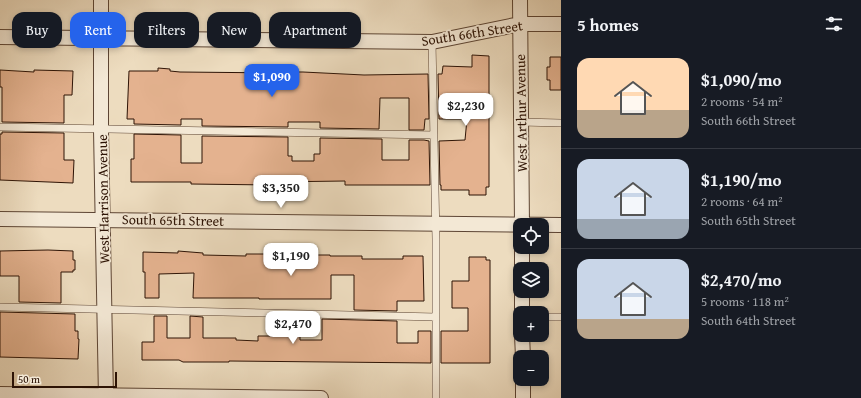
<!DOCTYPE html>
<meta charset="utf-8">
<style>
:root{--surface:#171b24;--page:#20242c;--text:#f1f3f6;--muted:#9ea1a6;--line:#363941;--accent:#2563eb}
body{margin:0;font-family:"Gentium Book Plus",serif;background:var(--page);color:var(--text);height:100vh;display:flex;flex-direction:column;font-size:15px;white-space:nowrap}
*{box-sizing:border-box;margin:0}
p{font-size:13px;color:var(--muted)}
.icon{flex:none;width:22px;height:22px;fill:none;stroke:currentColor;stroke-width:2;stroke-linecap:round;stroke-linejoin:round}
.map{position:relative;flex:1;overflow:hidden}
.drawer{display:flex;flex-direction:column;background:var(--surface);width:300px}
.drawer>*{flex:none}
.guide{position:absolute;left:12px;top:12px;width:380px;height:36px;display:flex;gap:8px}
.controls{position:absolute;left:513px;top:218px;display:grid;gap:8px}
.controls a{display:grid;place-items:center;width:36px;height:36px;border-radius:8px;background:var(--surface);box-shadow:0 2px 6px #0003;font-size:20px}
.scale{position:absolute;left:12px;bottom:10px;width:105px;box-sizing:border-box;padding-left:4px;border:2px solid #2d1305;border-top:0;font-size:11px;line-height:14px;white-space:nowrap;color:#2d1305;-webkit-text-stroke:3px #f3e8d5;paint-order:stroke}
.price{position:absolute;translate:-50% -34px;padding:0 9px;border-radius:8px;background:#fff;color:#222;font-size:13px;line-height:26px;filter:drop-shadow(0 1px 2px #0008)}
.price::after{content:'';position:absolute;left:50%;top:24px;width:12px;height:9px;margin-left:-6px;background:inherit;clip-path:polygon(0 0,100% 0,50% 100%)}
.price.selected{background:var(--accent);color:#fff}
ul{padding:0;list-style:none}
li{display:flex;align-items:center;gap:12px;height:100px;padding:0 16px}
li+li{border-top:1px solid var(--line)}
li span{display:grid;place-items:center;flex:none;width:112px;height:80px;border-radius:12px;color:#555}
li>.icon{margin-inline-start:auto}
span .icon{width:48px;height:48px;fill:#fffc;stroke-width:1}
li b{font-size:17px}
h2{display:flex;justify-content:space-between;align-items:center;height:48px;padding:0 16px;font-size:17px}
.chip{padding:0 14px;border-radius:12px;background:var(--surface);box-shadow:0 2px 6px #0003;font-size:14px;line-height:36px}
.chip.selected{background:var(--accent);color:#fff}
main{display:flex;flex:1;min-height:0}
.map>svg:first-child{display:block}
.building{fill:#e4b28f;stroke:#2d1305}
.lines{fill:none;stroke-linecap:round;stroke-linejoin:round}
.service-casing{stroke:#5d4534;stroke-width:8}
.minor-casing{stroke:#5d4534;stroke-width:16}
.service{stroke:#f3e8d5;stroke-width:7}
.minor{stroke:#f3e8d5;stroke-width:14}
.labels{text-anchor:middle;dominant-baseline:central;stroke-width:3.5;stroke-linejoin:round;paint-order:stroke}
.street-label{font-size:14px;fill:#2d1305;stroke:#f3e8d5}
</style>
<main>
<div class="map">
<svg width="561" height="398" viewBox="0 0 561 398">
<rect width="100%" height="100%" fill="#eddcbf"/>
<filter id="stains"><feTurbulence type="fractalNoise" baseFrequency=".005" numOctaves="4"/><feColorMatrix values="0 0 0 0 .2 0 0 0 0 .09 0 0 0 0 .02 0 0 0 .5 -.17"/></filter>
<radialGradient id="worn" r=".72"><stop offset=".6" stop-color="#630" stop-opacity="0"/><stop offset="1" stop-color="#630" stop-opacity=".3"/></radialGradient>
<path class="building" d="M472 55 489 56V187H486V195H469V190H441V185H440L439 141 465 140 467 119H439L438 74H442L443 66 472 67Z
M550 57H561V90H550V80H547V67H550Z
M158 68 170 69V71L180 72 282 73V72H303L364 75 428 74 429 119H425L424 130H409V98H380L379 129 320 128V122H288V127L202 126V119H181V125L134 124V119H127L129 71H158Z
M0 70 34 72V70L73 71 72 95H64V123L2 122V87H0Z
M2 132 64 133V160H74L73 183 0 180V134H2Z
M134 134 181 135V163H202V136L288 137V156H292V161H314V154H320V138L382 139V160H409V140H424L429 141 430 185H345V181L272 182V185L191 184V182H131V159H134Z
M48 250 73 251V260H75V270H73V272H61V303L19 302V276H0V251Z
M178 251 203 253V255L246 256V254H265V255H330V256H362V259H403V256H423L424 301H397V311L354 310V275H331V299H259V298H193L194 273 159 274V298H145V272H143V252L178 253Z
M469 257H486V260H490V363H441V331H468V308H452V281H469Z
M0 312 75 314V331H78V339H79L78 359 0 357Z
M154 316H167V338H190V316L203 317V338H236V340L258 341V336H300V340H322V319L397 321V343H418V331H431V363L229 361V362H183L179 360H142V342H154Z"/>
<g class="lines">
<defs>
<path id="service" d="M432 42 436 239V398
M521 122 561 123
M0 127 434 135
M0 307 436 317
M542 317H561"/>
<path id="minor" d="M101 0V130L106 398
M520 0 522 225
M0 37 432 42 520 24H561
M0 219 561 225
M522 247V269
M522 291V313
M522 335 523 357
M523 379V398
M0 394 321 398"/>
</defs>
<use href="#service" class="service-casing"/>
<use href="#minor" class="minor-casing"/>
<use href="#service" class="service"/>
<use href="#minor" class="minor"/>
</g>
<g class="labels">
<g class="street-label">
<text transform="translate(472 33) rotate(-9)">South 66th Street</text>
<text transform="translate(521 113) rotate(-91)">West Arthur Avenue</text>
<text transform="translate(103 199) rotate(-91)">West Harrison Avenue</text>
<text transform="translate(173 220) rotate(1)">South 65th Street</text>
</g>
</g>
<rect width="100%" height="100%" filter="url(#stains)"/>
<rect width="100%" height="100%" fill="url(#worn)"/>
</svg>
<div class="controls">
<a><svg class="icon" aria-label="locate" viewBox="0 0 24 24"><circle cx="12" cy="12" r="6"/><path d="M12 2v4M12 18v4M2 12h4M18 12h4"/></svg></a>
<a><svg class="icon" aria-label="layers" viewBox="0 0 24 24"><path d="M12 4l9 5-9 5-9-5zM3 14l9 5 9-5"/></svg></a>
<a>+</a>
<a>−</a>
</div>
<div class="scale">50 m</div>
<b class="price selected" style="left:272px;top:98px">$1,090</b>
<b class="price" style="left:466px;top:127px">$2,230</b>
<b class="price" style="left:281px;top:209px">$3,350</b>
<b class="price" style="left:291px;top:277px">$1,190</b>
<b class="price" style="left:293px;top:345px">$2,470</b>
<div class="guide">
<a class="chip">Buy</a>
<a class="chip selected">Rent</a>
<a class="chip">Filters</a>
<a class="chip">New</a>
<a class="chip">Apartment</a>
</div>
</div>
<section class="drawer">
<h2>5 homes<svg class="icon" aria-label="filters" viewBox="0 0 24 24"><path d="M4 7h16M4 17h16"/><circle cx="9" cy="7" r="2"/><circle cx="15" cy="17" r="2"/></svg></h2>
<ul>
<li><span style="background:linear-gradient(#ffd9b3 65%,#b9a48a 0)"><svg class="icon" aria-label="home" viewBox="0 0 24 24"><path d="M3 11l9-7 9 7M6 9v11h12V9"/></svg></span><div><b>$1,090/mo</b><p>2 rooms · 54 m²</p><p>South 66th Street</p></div></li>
<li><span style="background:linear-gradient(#c9d6e8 75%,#9aa5b1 0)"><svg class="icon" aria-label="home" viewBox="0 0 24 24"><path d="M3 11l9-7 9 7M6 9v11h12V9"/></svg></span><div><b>$1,190/mo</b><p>2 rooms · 64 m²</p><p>South 65th Street</p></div></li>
<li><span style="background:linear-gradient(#c9d6e8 75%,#b9a48a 0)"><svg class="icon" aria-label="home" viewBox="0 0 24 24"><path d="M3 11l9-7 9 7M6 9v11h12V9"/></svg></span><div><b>$2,470/mo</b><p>5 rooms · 118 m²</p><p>South 64th Street</p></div></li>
</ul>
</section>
</main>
